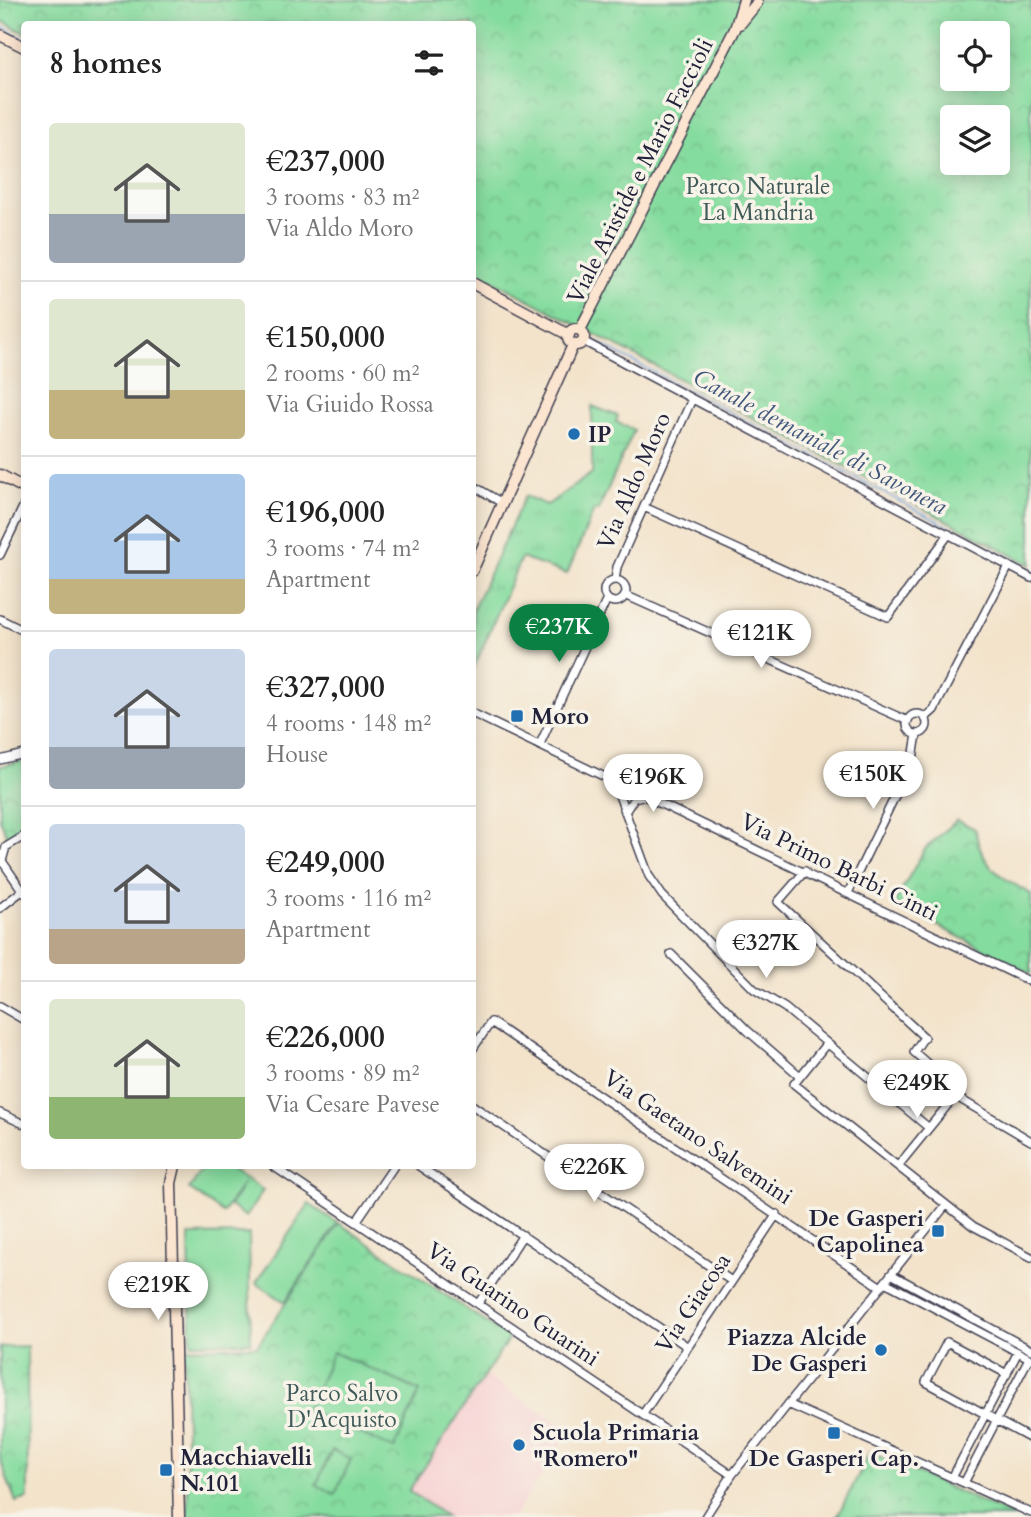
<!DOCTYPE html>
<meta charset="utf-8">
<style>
:root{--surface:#fff;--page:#f2f2f2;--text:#222;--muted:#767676;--line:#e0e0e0;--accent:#0b8043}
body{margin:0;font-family:Cardo,serif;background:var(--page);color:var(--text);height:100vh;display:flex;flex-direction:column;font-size:26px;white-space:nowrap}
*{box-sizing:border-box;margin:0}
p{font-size:23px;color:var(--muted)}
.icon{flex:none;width:38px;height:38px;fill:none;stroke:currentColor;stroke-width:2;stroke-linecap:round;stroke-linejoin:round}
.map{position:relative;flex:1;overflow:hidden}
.sheet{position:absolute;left:21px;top:21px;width:455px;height:1148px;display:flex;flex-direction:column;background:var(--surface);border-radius:7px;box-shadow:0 4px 18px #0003}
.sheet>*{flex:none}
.fabs{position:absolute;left:940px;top:21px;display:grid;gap:14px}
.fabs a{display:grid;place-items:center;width:70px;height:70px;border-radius:7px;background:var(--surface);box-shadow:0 4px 18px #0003;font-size:35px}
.price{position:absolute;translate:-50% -60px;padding:0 16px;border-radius:24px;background:#fff;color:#222;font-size:23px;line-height:46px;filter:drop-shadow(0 2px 4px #0008)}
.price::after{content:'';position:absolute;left:50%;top:42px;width:21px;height:16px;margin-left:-10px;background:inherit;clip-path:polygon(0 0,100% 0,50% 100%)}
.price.active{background:var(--accent);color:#fff}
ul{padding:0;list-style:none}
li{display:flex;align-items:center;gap:21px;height:175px;padding:0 28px}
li+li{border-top:2px solid var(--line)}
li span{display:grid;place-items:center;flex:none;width:196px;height:140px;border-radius:7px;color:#555}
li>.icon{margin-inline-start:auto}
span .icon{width:84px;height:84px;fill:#fffc;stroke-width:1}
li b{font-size:30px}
h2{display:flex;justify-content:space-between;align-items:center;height:84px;padding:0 28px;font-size:30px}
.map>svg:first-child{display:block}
.built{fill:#f7cfd2}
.grass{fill:url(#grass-tufts);stroke:#547f6d;stroke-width:2}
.park{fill:url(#park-crowns);stroke:#547f6d;stroke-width:2;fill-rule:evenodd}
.garden{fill:#85dc9f;stroke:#547f6d;stroke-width:2}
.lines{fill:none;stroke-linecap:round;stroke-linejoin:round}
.stream{stroke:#6da3da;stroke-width:2}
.street-casing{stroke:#413f51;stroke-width:10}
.secondary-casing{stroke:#413f51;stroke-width:13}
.street{stroke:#fff;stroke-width:7}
.secondary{stroke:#fce5d0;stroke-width:10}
.poi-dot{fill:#1f6fb2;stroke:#f7f3e8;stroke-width:2.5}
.labels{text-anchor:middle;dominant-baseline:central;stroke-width:7;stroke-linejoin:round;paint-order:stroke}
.street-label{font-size:23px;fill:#22223b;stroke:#f7f3e8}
.park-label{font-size:23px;fill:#405a59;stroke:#f7f3e8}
.poi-label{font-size:23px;font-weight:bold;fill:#22223b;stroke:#f7f3e8;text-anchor:start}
.water-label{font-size:24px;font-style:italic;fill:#40567b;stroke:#f7f3e8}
</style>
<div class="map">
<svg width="1031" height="1517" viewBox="0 0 1031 1517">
<defs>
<pattern id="grass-tufts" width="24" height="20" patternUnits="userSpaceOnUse" patternTransform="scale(1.75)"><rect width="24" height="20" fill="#85dc9f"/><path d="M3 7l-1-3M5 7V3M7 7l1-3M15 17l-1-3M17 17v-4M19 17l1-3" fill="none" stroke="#73bc8a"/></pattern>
<pattern id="park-crowns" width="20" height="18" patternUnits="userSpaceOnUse" patternTransform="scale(1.75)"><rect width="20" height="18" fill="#85dc9f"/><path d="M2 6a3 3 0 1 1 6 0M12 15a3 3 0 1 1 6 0" fill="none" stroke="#73bc8a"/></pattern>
</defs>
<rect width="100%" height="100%" fill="#f7f3e8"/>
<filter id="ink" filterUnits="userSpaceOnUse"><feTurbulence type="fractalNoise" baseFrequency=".0143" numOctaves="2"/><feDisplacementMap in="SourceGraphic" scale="14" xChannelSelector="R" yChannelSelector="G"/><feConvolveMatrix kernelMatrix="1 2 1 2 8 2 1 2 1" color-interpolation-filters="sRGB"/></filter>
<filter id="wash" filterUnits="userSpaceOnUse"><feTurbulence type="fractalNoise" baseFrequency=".00686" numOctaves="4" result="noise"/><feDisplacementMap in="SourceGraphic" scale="28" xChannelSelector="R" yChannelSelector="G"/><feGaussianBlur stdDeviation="1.57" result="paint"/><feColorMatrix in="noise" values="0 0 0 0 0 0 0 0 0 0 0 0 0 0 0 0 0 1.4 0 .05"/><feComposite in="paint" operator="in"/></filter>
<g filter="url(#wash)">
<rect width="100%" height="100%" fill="#f3e3cb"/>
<path class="built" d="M485 1375 570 1431 514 1517H447L409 1492Z"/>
<path class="grass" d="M592 406 618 416 616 422 634 430 598 511 594 510 567 574 521 558 473 670V609L525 496 547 505 592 473Z"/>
<path class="park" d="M0 0H1031V565L473 270 472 24H24V33L0 20ZM952 33H998V79H952ZM952 117H998V163H952Z
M24 761V828L8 839 0 819V766Z
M957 820 975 829C982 868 998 875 1031 894V974L894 903 925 849Z
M339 1223 509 1338 409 1491 447 1517H188L184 1348 257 1346Z
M27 1346 28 1498 16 1502 0 1459V1347Z
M870 1452 1015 1517H837Z"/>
<path class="garden" d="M205 1166H226L263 1190 246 1217 230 1206 244 1182 223 1213 189 1189Z
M309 1204 338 1223 285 1302 256 1283Z
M249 1234 251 1342 191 1343 189 1235Z
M333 1352 420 1391 394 1449 307 1410Z
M332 1450 351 1459 335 1494 316 1485Z"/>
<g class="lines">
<path class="stream" d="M0 26 24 39
M472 277 561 323
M594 341 1031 570"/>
</g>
</g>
<g filter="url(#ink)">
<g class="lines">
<defs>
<path id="street" d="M583 341 1031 578
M472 485 502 503
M644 507 888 617 949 534
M0 555 24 505
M615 580 617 567 692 399
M604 591a11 11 0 1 1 22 0a11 11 0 1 1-22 0Z
M625 595 908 721
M0 619 24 631
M472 713 1031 982
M907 724a10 10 0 1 1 20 0a10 10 0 1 1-20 0Z
M925 718 934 710 1009 566
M540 744 607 599
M0 760 24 754
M613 779 649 876 662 895 754 989 785 1008 929 1128
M625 812 634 798 646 795
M24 836 6 847 2 861 24 893
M805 871 778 902 924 1037 914 1052 959 1091 898 1166
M848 893 913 759 917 734
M0 908 22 891
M671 954 748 1031 800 1076
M0 1006 24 1020
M827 1043 794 1084 973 1226 1031 1257
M472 1050 491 1022 881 1287
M955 1096 1031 1141
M472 1105 730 1280
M0 1113 24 1124
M273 1166 732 1475
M419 1166 688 1347
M356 1222 394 1166
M891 1274 1031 1350
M885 1282 1031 1359
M478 1304 523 1235
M1007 1374 947 1342 926 1382 1031 1439
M788 1404 1031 1513
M643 1414 777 1214
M952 1478 1018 1352
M964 1483 1029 1358
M705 1517 732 1475 946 1205"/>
<path id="secondary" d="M740 24 757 3
M0 35 24 47
M472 283 569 335
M568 337a8 8 0 1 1 16 0a8 8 0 1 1-16 0Z
M580 330 735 29 744 0
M0 475 24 488
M472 571 573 345
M175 1166 171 1183 179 1517"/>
</defs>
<use href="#street" class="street-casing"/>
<use href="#secondary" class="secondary-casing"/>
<use href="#street" class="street"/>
<use href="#secondary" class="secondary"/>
</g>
</g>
<g class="poi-dot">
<circle cx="574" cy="434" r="7"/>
<rect x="510" y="709" width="14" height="14" rx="3.5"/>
<rect x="931" y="1224" width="14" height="14" rx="3.5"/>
<circle cx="881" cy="1350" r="7"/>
<rect x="827" y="1426" width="14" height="14" rx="3.5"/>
<circle cx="519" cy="1445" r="7"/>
<rect x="159" y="1463" width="14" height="14" rx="3.5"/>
</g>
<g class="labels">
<g class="street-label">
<text transform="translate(640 171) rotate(-63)">Viale Aristide e Mario Faccioli</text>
<text transform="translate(634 481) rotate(-66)">Via Aldo Moro</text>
<text transform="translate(839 867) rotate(26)">Via Primo Barbi Cinti</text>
<text transform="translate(698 1137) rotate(34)">Via Gaetano Salvemini</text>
<text transform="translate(693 1303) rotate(-56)">Via Giacosa</text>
<text transform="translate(513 1304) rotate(34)">Via Guarino Guarini</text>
</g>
<g class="park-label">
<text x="758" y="186">Parco Naturale<tspan x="758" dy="26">La Mandria</tspan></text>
<text x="342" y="1393">Parco Salvo<tspan x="342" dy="26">D'Acquisto</tspan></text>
</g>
<g class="poi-label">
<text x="588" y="434">IP</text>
<text x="531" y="716">Moro</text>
<text x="924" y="1218" text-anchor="end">De Gasperi<tspan x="924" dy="26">Capolinea</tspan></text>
<text x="867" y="1337" text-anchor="end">Piazza Alcide<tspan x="867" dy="26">De Gasperi</tspan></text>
<text x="533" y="1432">Scuola Primaria<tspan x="533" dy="26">"Romero"</tspan></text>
<text x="180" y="1457">Macchiavelli<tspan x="180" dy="26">N.101</tspan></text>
<text x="834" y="1458" text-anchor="middle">De Gasperi Cap.</text>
</g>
<g class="water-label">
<text transform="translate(820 442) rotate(28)">Canale demaniale di Savonera</text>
</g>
</g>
</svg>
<div class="fabs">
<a><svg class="icon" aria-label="locate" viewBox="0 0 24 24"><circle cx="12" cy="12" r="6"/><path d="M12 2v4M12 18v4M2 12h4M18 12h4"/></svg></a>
<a><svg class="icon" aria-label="layers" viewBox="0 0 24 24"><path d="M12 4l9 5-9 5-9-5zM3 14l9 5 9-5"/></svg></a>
</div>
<b class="price active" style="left:559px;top:664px">€237K</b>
<b class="price" style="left:761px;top:670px">€121K</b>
<b class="price" style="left:873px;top:811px">€150K</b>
<b class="price" style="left:653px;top:814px">€196K</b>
<b class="price" style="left:766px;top:980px">€327K</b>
<b class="price" style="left:917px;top:1120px">€249K</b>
<b class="price" style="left:594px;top:1204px">€226K</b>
<b class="price" style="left:158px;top:1322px">€219K</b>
<section class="sheet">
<h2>8 homes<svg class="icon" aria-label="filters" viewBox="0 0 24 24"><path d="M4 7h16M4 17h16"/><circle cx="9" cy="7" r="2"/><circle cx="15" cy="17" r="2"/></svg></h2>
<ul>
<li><span style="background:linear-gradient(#dfe7d0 65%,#9aa5b1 0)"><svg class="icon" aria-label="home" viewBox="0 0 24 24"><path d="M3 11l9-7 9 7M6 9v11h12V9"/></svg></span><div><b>€237,000</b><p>3 rooms · 83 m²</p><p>Via Aldo Moro</p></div></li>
<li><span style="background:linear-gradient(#dfe7d0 65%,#c2b280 0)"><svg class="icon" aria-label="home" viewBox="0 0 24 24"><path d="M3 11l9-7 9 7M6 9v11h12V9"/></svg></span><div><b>€150,000</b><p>2 rooms · 60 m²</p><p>Via Giuido Rossa</p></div></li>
<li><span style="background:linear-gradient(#a9c7e8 75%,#c2b280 0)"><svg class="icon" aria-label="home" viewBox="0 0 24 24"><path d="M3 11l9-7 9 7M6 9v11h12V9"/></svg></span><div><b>€196,000</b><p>3 rooms · 74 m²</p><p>Apartment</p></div></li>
<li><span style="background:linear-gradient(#c9d6e8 70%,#9aa5b1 0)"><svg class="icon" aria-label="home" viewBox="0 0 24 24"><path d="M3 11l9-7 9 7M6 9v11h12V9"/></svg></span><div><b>€327,000</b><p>4 rooms · 148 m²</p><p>House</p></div></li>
<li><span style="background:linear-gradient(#c9d6e8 75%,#b9a48a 0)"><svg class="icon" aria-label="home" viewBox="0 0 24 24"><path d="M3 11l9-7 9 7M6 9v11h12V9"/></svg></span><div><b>€249,000</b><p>3 rooms · 116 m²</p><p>Apartment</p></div></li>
<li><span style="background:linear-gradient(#dfe7d0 70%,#8fb573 0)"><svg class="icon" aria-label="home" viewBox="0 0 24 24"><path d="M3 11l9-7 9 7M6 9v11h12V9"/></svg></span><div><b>€226,000</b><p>3 rooms · 89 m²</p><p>Via Cesare Pavese</p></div></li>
</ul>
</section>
</div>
